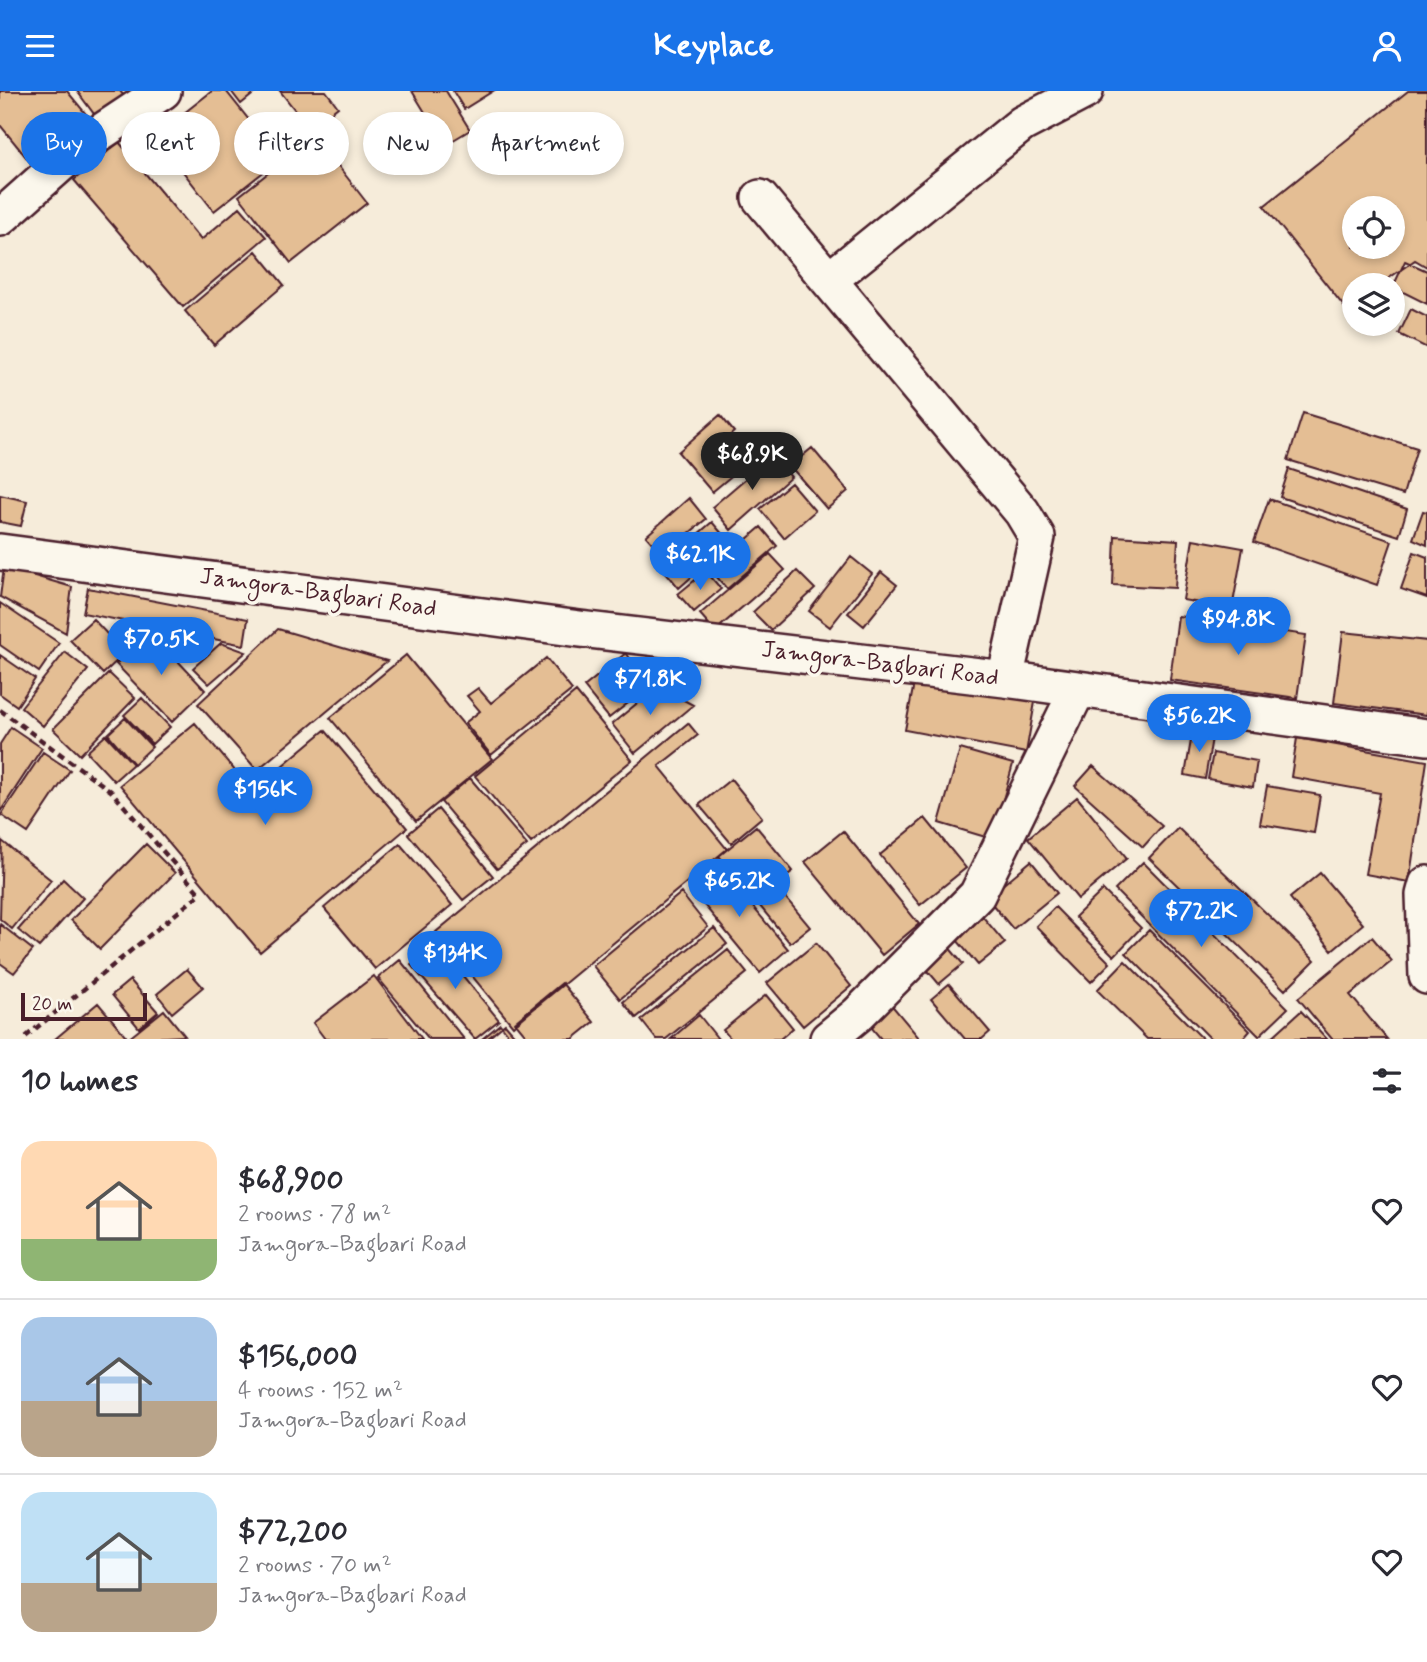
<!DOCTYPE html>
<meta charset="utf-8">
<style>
:root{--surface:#fff;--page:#f7f7f7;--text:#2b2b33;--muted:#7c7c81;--line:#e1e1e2;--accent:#1a73e8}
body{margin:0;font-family:Mynerve,sans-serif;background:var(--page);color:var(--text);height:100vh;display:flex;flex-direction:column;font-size:26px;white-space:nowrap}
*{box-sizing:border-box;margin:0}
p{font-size:23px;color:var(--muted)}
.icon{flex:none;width:38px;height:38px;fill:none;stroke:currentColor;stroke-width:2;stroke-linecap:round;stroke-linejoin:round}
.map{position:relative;height:948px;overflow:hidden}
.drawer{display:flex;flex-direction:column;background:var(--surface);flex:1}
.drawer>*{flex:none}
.top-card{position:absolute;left:21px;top:21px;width:700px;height:63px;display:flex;gap:14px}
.tools{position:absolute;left:1342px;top:105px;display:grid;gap:14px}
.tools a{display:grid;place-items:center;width:63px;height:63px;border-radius:50%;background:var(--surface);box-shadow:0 4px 10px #0003;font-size:35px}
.scale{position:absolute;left:21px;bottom:18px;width:126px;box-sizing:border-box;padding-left:7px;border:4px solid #4a1f2b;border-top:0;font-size:19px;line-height:24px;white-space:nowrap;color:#4a1f2b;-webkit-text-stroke:5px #fbf7ec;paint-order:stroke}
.price{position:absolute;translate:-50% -60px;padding:0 16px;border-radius:24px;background:var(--accent);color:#fff;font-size:23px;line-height:46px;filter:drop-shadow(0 2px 4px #0008)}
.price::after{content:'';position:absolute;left:50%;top:42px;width:21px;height:16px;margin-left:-10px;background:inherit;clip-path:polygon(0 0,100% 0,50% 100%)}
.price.on{background:#222;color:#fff}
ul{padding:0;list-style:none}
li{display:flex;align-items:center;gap:21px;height:175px;padding:0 21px}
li+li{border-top:2px solid var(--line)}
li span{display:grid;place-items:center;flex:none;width:196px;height:140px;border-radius:21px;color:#555}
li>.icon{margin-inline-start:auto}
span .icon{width:84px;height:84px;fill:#fffc;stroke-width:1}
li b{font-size:30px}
h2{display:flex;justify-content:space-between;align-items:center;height:84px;padding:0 21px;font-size:30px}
.tag{padding:0 24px;border-radius:32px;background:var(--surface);box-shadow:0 4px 10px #0003;font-size:24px;line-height:63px}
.tag.on{background:var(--accent);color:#fff}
header{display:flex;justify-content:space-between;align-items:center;height:91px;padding:0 21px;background:var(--accent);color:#fff;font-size:32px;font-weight:700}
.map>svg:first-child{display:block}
.building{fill:#e4be94;stroke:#4a1f2b;stroke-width:2;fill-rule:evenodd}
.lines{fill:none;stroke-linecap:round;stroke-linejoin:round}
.street-casing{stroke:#4a1f2b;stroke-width:40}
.path{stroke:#4a1f2b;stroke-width:4.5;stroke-dasharray:7 5;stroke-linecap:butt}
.street{stroke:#fbf7ec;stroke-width:35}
.labels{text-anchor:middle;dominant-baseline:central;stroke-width:7;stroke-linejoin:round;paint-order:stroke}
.street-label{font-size:24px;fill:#4a1f2b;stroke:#fbf7ec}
</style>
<header><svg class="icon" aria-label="menu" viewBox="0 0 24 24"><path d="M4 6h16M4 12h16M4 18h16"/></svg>Keyplace<svg class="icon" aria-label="person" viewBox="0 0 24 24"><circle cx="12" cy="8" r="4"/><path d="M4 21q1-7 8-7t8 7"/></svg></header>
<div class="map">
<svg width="1427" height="948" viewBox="0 0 1427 948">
<rect width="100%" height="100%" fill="#f6ecda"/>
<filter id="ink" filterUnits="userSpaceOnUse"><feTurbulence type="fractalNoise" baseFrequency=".0143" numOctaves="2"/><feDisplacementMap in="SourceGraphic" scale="14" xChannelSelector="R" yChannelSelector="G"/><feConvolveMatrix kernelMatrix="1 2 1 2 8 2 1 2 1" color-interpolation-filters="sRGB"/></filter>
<g filter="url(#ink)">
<path class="building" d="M0 0H67L91 29 34 76 0 34Z
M77 0H120L125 6 97 27Z
M212 0H226L280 68 214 120 155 45Z
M231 0H257L241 13Z
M280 0H326L338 16 310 38Z
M412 0H446L470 39 445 54Z
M453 0H493L464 18Z
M1408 0H1427V176L1415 169 1379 194H1354V211L1346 218 1264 115ZM1354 117H1393V156H1354Z
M315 45 367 112 291 172 239 105Z
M119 51 201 149 240 116 266 146 183 216 74 89Z
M256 160 284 194 214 254 185 220Z
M1405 170 1427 180V213L1393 196Z
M1411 218 1427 226V257L1399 243Z
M1303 322 1417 357 1403 404 1288 369Z
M720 324 734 341 720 353 741 377 712 401 678 361Z
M812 357 848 400 827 418 790 375Z
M773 364 791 386 731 439 712 416Z
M1289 378 1407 418 1399 445 1280 406Z
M791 392 815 420 784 447 760 418Z
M0 404 27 410 21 435 0 431Z
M689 407 706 428 663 464 646 445Z
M1269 408 1392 450 1377 494 1254 451Z
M1423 420 1427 421V454L1413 448Z
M712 431 730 452 679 497 661 475Z
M761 436 777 455 727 498 711 479Z
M1115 445 1178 449 1175 497 1113 494Z
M1193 448 1243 457 1232 518 1183 509Z
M1414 461 1427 466V507L1401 498Z
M770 463 785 479 715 540 700 523Z
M851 466 872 483 830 536 809 520Z
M4 476 72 496 66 542 0 506Z
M706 480 721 498 694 521 678 503Z
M797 480 815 498 771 539 753 521Z
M881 481 897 494 864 535 848 522Z
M88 497 248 528 244 554 83 522Z
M0 512 59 552 39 581 0 554Z
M1178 525 1306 544 1297 607 1170 589Z
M93 528 125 562 103 583 70 549Z
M278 538 387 570 257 679 198 613Z
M150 540 205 599 172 631 116 573Z
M1343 541 1427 550V624L1334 612Z
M221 552 246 561 209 593 193 577Z
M65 561 88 579 43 635 21 616Z
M626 562 651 594 609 627 584 596Z
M0 564 35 588 17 615 0 603Z
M406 564 492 668 416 730 330 627Z
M546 567 572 599 491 664 465 632 480 620 467 605 478 597 491 612Z
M109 582 135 607 80 664 53 638Z
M915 587 1035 611 1026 662 905 639Z
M658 595 693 614 635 662 612 633Z
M576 601 632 669 531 752 475 685Z
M142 607 170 636 152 653 124 624Z
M125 627 152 656 134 673 108 643Z
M195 632 252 700 325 639 407 737 260 861 120 694Z
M688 632 698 644 659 675 727 758 513 935 436 841Z
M11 636 42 657 0 721V653Z
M1193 638 1213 641 1205 688 1185 684Z
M106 644 133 673 114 690 87 661Z
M1297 647 1427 670 1409 791 1365 783 1380 702 1291 686Z
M960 658 1013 673 992 748 939 732Z
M43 661 70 679 28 742 1 724Z
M1213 662 1257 670 1253 696 1208 688Z
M1093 675 1162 735 1143 756 1075 695Z
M470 687 527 754 497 778 441 711Z
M731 688 762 726 731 752 699 714Z
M1267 695 1320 704 1314 742 1260 733Z
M1077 706 1127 767 1078 808 1028 747Z
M438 718 493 785 463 809 408 743Z
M925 727 966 777 920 814 880 764Z
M756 735 793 780 775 794 810 836 790 852 719 765Z
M1178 737 1315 869 1285 899 1149 767Z
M843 740 919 833 882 864 805 771Z
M2 750 51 789 12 838 0 828Z
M146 753 175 782 100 858 71 829Z
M400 753 452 814 375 878 324 817Z
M1031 770 1057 802 1013 838 987 807Z
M1143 771 1288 917 1259 945 1115 799Z
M718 774 788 858 760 882 690 797Z
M1320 782 1363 833 1332 859 1290 807Z
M63 788 83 807 39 856 18 839Z
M1103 799 1141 837 1114 865 1075 826Z
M681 802 708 836 620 908 593 875Z
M1055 816 1110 872 1091 891 1036 835Z
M978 820 1005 852 978 874 951 842Z
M0 833 33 859 14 882 0 872Z
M714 837 727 853 636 927 623 911Z
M1149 839 1250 940 1243 948H1211L1126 862Z
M1372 846 1392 870 1350 904 1387 948H1332L1298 907Z
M436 852 499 929 475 948 411 874Z
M816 852 851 895 803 935 767 892Z
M947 854 963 873 939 893 923 874Z
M728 859 747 882 666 948H656L641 929Z
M400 869 464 948H429L378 887Z
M1125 870 1203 948H1147L1097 899Z
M187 878 203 896 172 922 157 903Z
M374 885 422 948H325L313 932Z
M130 889 158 921 139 937 112 904Z
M562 892 594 931 573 948H529L515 931Z
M949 893 990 941 982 948H965L931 908Z
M766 904 793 937 780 948H731L723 939Z
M884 905 920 948H881L861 924Z
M98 912 126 945 122 948H55Z
M164 919 185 945 128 948Z
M1301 920 1327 948H1270Z
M699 924 718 948H671Z
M500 933 512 948H482Z
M505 933 518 948H487Z"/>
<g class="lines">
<defs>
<path id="street" d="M760 107 1022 421 1037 446 1005 588
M0 127 83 53 163 0
M829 189 1022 33 1085 0
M0 461 580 538 1005 588 1427 646
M1427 793 1424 804 1427 885
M828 948 857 924 977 804 1078 598"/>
</defs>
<use href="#street" class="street-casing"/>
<path class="path" d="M0 619 111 700 200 803 23 948"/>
<use href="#street" class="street"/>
</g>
</g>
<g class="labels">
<g class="street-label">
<text transform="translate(318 502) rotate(8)">Jamgora-Bagbari Road</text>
<text transform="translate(880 573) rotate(7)">Jamgora-Bagbari Road</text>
</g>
</g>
</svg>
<div class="tools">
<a><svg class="icon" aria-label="locate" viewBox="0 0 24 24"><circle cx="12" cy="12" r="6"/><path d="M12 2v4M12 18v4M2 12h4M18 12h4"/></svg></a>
<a><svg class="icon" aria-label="layers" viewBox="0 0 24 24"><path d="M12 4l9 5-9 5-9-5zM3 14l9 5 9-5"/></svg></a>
</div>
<div class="scale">20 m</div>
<b class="price on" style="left:752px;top:401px">$68.9K</b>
<b class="price" style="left:700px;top:501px">$62.1K</b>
<b class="price" style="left:1238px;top:566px">$94.8K</b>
<b class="price" style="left:161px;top:586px">$70.5K</b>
<b class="price" style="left:650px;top:626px">$71.8K</b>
<b class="price" style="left:1199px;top:663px">$56.2K</b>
<b class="price" style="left:265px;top:736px">$156K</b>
<b class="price" style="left:739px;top:828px">$65.2K</b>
<b class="price" style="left:1201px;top:858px">$72.2K</b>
<b class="price" style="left:455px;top:900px">$134K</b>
<div class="top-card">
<a class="tag on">Buy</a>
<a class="tag">Rent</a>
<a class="tag">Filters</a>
<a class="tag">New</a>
<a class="tag">Apartment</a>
</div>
</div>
<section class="drawer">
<h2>10 homes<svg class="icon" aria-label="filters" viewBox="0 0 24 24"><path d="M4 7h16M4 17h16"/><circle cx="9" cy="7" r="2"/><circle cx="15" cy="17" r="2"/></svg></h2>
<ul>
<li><span style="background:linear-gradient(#ffd9b3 70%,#8fb573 0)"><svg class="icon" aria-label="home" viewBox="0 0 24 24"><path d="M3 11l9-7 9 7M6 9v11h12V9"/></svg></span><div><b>$68,900</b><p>2 rooms · 78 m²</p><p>Jamgora-Bagbari Road</p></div><svg class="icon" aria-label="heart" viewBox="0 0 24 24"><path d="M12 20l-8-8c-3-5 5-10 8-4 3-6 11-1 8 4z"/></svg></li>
<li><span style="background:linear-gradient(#a9c7e8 60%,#b9a48a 0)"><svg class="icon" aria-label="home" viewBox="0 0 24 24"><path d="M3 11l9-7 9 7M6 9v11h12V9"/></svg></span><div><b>$156,000</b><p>4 rooms · 152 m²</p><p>Jamgora-Bagbari Road</p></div><svg class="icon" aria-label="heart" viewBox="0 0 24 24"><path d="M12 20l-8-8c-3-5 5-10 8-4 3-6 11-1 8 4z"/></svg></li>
<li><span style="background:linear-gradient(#bfe0f5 65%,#b9a48a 0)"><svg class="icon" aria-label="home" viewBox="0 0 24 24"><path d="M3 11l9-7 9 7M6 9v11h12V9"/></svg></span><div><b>$72,200</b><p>2 rooms · 70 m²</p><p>Jamgora-Bagbari Road</p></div><svg class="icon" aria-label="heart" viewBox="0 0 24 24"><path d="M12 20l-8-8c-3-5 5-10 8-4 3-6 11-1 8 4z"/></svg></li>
</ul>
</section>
